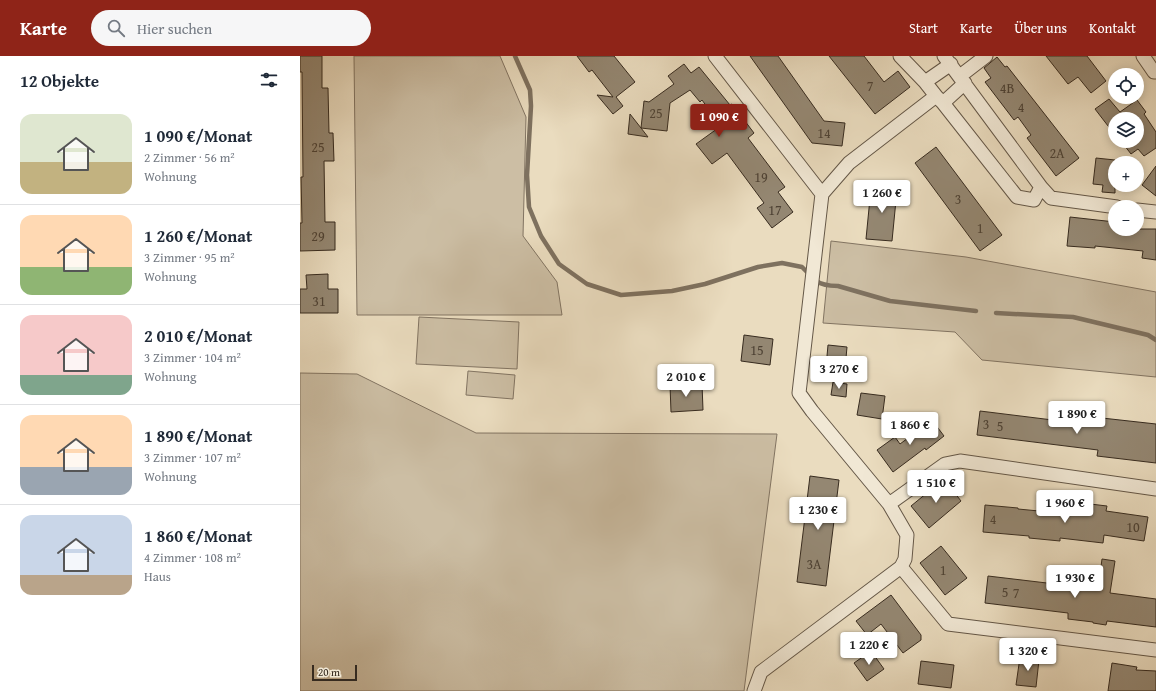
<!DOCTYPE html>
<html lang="de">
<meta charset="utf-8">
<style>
:root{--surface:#fff;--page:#f6f6f7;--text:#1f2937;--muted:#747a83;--line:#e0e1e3;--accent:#8f2418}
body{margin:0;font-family:"Gentium Book Plus",serif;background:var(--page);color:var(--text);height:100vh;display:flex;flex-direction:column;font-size:15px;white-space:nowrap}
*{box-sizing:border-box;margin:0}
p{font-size:13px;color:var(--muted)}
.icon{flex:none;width:22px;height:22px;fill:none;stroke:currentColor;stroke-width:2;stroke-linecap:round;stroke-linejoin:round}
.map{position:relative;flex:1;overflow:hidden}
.panel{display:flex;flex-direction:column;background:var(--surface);width:300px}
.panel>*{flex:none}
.fabs{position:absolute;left:808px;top:12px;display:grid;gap:8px}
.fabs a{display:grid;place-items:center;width:36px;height:36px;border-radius:50%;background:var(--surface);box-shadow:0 2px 10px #0003;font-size:20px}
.scale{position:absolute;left:12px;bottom:10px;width:45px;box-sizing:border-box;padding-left:4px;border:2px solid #372b1f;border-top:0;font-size:11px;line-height:14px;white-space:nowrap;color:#372b1f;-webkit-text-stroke:3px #f1e8d5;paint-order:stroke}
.price{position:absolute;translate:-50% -34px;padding:0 9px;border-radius:4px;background:#fff;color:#222;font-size:13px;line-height:26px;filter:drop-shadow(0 1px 2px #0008)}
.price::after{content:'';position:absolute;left:50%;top:24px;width:12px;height:9px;margin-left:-6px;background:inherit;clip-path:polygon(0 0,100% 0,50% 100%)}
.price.on{background:var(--accent);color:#fff}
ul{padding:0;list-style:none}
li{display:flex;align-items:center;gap:12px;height:100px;padding:0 20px}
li+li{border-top:1px solid var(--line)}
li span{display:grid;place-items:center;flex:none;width:112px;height:80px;border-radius:12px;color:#555}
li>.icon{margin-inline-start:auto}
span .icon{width:48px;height:48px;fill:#fffc;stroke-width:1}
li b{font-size:17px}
h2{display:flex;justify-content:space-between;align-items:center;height:48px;padding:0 20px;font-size:17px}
header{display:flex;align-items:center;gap:24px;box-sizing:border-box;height:56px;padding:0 20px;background:var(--accent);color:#fff}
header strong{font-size:19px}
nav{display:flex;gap:22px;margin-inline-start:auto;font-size:14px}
.search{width:280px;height:36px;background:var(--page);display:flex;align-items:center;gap:10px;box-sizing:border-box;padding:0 14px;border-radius:22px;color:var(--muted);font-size:15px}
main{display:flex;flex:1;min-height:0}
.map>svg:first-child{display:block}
.green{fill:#ccbea4;stroke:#827462}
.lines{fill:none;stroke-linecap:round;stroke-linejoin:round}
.stream{stroke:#7e715f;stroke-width:4.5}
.building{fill:#948772;stroke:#372b1f}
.street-casing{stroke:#645747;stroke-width:15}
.street{stroke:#f1e8d5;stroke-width:13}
.labels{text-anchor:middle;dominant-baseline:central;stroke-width:4;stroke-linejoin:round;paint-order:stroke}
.number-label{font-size:14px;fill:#4e4234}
</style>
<header>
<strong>Karte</strong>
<div class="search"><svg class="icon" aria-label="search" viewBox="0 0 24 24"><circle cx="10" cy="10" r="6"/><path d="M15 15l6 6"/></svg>Hier suchen</div>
<nav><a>Start</a><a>Karte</a><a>Über uns</a><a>Kontakt</a></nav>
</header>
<main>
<section class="panel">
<h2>12 Objekte<svg class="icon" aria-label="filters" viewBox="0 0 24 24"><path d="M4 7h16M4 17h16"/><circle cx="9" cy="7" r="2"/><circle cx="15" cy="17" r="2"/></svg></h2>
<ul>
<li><span style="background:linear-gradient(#dfe7d0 60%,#c2b280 0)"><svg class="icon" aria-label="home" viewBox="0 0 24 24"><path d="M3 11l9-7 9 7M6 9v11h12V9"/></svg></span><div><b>1 090 €/Monat</b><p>2 Zimmer · 56 m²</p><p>Wohnung</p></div></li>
<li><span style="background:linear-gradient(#ffd9b3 65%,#8fb573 0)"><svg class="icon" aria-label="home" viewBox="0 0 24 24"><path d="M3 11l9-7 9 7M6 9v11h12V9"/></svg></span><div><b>1 260 €/Monat</b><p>3 Zimmer · 95 m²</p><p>Wohnung</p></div></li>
<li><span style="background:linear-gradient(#f6c9c9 75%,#7fa58c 0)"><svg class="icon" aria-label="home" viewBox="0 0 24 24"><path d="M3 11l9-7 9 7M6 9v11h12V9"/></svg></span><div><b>2 010 €/Monat</b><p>3 Zimmer · 104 m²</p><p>Wohnung</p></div></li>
<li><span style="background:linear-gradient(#ffd9b3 65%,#9aa5b1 0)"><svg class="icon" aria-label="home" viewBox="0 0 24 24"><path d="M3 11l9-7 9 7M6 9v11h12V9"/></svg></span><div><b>1 890 €/Monat</b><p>3 Zimmer · 107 m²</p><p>Wohnung</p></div></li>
<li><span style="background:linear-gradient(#c9d6e8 75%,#b9a48a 0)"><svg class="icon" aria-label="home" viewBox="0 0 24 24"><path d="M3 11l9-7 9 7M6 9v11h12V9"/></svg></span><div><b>1 860 €/Monat</b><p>4 Zimmer · 108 m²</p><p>Haus</p></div></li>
</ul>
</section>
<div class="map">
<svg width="856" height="635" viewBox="0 0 856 635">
<rect width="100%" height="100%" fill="#eadcbf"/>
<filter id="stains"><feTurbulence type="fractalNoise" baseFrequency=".005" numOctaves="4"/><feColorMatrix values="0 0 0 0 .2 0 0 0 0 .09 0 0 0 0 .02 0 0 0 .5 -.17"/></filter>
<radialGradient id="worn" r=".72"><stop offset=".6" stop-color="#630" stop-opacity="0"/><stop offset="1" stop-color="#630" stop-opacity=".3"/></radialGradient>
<path class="green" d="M54 0H200L226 61 223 180 257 226 262 259H57Z
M531 185 666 201 856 236V321L682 304 655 276 523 267Z
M119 261 219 266 217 313 116 308Z
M168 315 215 319 213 343 166 339Z
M0 317 57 318 176 377 477 378 444 635H0Z"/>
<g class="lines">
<path class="stream" d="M215 0 230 34 231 50 227 119 229 151 241 180 259 208 287 228 321 239 372 235 405 228 458 211 482 207 502 211 508 217
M515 224C521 229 530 230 538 230L590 245 676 255
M696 257 773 261 848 279 856 284"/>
</g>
<path class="building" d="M0 0H22V32H28L29 77H33L34 105H24L25 166H35V194L0 195V167H2L1 121H3L2 16H0Z
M277 0H314L335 26 316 41 323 50 313 58 297 39 313 41 292 14 289 16Z
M450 0H478L524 65 545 67 542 90 512 87Z
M529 0H564L584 26 598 15 610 31 575 58Z
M746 0H787L806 25 791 37 778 21 768 28Z
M697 1 705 11 707 10 779 102 756 120 727 82 731 79 718 61 714 64 685 26 691 22 684 12Z
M384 8 391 17 399 11 430 49 432 48 454 77 448 82 485 131 478 136 493 156 472 172 457 152 464 147 427 97 412 108 396 88 421 70 402 44 400 46 390 34 370 47 367 75 341 72 348 81 328 78 330 58 341 72 344 45 349 46 374 28 368 20Z
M809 43 820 56 837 44 846 56 844 58 856 76V92L844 100 838 93 831 98 821 85H837V63H815V79L795 53Z
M636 91 702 179 680 195 615 107Z
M796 102 815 104V137L802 136 803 129 793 128Z
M856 110V140L842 129Z
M571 132 597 134 592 185 566 183Z
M770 161 815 166V173H856V204L842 202 843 195 795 190V192L767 190Z
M28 218V233H38V257H0V233H7L6 219Z
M444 279 473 283 470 309 441 305Z
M528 289 547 291 545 313 526 311Z
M533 326 547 328 546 341 531 339Z
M402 328 403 354 371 356 370 329Z
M561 337 585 340 582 363 557 359Z
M680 355 801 370 802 362 856 368V407L797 400 798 394 677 379Z
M632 364 644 380 626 394 625 392 593 416 577 394 595 381 600 388Z
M510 420 539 424 526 530 497 526Z
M644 423 661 445 629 472 611 450Z
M782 447 807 450 806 455 848 461 844 485 804 479 803 487 760 482V485L729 482V480L683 476 685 449 718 452V453L781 459Z
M641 490 667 522 645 539 620 507Z
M802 503 815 505 810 537 856 543V571L807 565 806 569 793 567V566L768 563V557L685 547 688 520 772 530V523L799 526Z
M591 539 621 579V584L603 597 581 568 567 579 556 565Z
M571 595 584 613 567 625 554 607Z
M720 601 739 604 736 631 716 629Z
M621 605 654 609 651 632 618 628Z
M812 607 837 611 836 614 856 615V635H808Z"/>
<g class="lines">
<defs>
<path id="street" d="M415 0 522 138 499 337 512 355 589 448 607 479 605 503 601 511 461 616 454 635
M600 0 625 26 636 40
M843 0 854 16H856
M660 20 686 0
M625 26 651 8
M643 47 665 27
M741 131 751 142 817 151
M522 138 549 107 636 40 643 47 717 141 734 144 741 131 644 0
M837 154 856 156
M589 448 645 408 660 405 856 433
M601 511 648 568 856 594"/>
</defs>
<use href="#street" class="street-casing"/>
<use href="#street" class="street"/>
</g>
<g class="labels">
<g class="number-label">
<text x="570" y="30">7</text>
<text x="707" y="32">4B</text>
<text x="721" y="51">4</text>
<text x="356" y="57">25</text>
<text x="524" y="77">14</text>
<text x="18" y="91">25</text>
<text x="757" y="97">2A</text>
<text x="461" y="121">19</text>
<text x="658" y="143">3</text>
<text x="475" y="154">17</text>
<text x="680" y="172">1</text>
<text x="18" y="180">29</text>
<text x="19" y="245">31</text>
<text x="457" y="294">15</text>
<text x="686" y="368">3</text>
<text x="700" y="370">5</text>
<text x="693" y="463">4</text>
<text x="833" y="471">10</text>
<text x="514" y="508">3A</text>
<text x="643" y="514">1</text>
<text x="705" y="536">5</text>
<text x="716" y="537">7</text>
</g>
</g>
<rect width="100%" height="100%" filter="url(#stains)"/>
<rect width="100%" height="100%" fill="url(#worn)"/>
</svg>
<div class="fabs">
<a><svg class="icon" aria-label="locate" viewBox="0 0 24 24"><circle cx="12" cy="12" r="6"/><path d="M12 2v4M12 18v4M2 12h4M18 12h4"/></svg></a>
<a><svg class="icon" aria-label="layers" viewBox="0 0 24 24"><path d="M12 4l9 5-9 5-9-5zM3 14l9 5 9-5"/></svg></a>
<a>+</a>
<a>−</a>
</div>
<div class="scale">20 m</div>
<b class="price on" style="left:419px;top:82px">1 090 €</b>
<b class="price" style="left:582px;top:158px">1 260 €</b>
<b class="price" style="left:539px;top:334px">3 270 €</b>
<b class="price" style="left:386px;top:342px">2 010 €</b>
<b class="price" style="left:777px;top:379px">1 890 €</b>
<b class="price" style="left:610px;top:390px">1 860 €</b>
<b class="price" style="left:636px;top:448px">1 510 €</b>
<b class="price" style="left:765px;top:468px">1 960 €</b>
<b class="price" style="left:518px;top:475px">1 230 €</b>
<b class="price" style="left:775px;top:543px">1 930 €</b>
<b class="price" style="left:569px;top:610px">1 220 €</b>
<b class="price" style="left:728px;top:616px">1 320 €</b>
</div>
</main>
